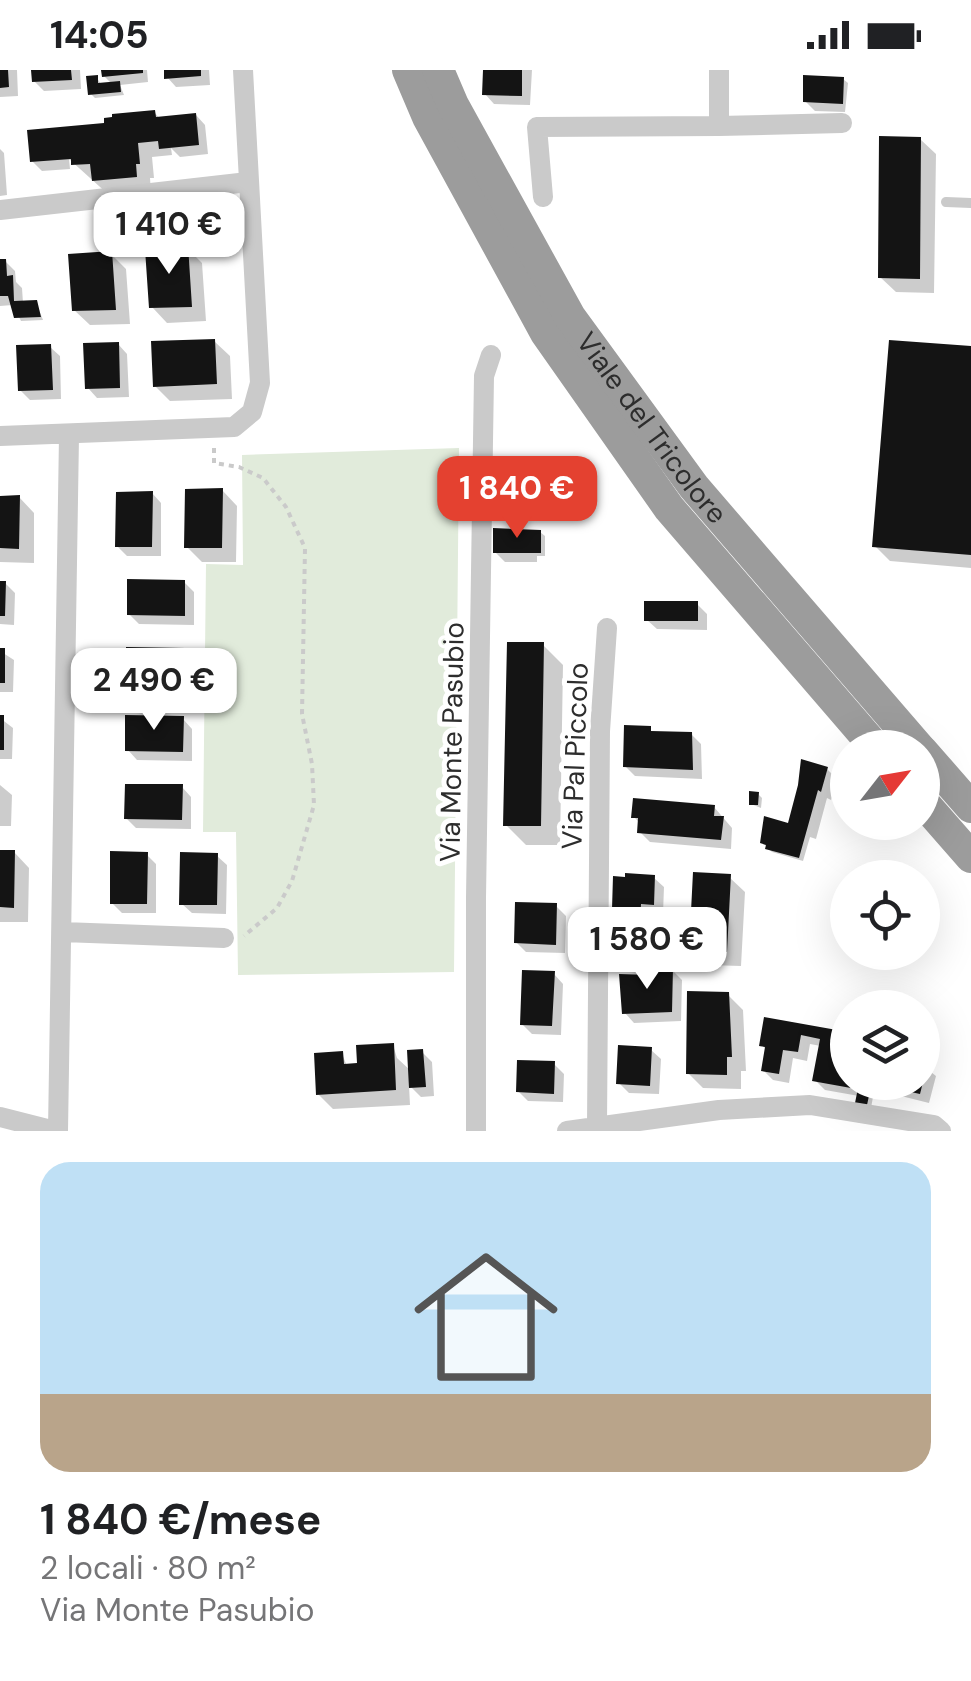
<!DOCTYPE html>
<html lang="it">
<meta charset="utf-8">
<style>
:root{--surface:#fff;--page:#f6f6f6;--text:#202124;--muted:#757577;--accent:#e44130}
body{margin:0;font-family:"DM Sans",sans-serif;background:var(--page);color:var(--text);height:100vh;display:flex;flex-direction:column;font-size:38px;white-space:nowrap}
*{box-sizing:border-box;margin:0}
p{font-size:32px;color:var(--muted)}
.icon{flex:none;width:55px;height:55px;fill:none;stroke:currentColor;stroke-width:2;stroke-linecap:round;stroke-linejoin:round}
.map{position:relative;height:1061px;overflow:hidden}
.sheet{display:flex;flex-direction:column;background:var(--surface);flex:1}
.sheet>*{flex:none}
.needle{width:65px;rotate:59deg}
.buttons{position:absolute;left:830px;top:660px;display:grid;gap:20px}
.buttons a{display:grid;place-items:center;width:110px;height:110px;border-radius:50%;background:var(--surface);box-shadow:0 10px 40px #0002;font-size:50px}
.price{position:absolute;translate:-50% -85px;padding:0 22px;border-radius:20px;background:#fff;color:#222;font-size:32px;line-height:65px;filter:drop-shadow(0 2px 5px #0008)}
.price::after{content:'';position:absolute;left:50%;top:60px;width:30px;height:22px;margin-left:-15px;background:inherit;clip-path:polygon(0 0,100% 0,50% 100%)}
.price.active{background:var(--accent);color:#fff}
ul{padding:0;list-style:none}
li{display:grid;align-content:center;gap:20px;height:530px;padding:0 40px}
li span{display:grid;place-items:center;height:310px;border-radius:30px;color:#555}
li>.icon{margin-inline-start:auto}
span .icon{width:180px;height:180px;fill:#fffc;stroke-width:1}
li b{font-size:42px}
.status{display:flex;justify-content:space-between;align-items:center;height:70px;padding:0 50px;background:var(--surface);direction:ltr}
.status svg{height:28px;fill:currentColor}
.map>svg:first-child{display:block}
.green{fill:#e1ebdb}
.shadow{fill:#0003}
.building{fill:#141414}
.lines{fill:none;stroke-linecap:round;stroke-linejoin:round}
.path{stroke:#cacaca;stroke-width:4;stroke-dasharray:5 5;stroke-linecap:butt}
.service{stroke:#cacaca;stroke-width:10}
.minor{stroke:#cacaca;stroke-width:20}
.trunk{stroke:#9c9c9c;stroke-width:32}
.labels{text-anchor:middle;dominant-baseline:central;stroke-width:10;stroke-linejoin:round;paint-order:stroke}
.street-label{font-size:28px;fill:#2d2d2d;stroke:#fff}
</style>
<div class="status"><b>14:05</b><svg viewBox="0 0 49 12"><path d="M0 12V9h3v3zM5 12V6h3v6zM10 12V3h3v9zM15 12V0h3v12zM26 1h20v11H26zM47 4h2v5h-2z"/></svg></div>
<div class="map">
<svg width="971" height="1061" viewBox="0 0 971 1061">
<rect width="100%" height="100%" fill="#fff"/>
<path class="green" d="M459 378 454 902 238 905 236 762H203L206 494 243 495 242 385Z"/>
<path class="shadow" d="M0 0H17L18 26 0 27Z
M34 0H80L81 19 44 21 34 11Z
M104 0H147L148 12 120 15 124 25 95 28 90 23 97 8 102 16 113 15 104 6Z
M166 0H209L210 15 176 17 167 7Z
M485 0H532L530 35 494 34 485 24Z
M843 9 848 13 845 42 815 41 805 31Z
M154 42 160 49 196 45 205 55 208 84 180 87 171 78 172 85 152 87 154 108H150L151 122 110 126 69 89 70 99 42 101 32 91 107 55Z
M920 69 936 84 934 223 896 222 880 207Z
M0 79 4 83 7 125 0 126Z
M187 178 202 193 206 251 167 253 152 237Z
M111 184 126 199 130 254 90 255 74 240Z
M0 191H5L15 201 16 212 22 218 23 233 36 232 43 250 21 251 13 235 0 236Z
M214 271 230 286 232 329 170 331 155 316Z
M118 274 127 284 129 327 97 328 88 318Z
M50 277 60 286 61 329 30 330 20 320Z
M971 279V498L890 491 875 476Z
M542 403 552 413V427L523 425 514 415Z
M222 420 237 436 236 492H202L187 477Z
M152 423 161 433V486H127L117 476Z
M19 427 34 443V493L0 492V428Z
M540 462 545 466V486H537V492H505L495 482Z
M184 512 194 522V555L139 554 129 544Z
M0 513H5L15 523 14 555 0 554Z
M697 534 707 544V560L657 559 647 550Z
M543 575 563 595 560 775H526L506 755Z
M0 581 14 590 13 622H0Z
M184 581 193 591V623L138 622 129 612Z
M0 648 13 658 12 689H0Z
M183 649 192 659V691L137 690 128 680Z
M691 664 701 674 702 709 635 706 625 696Z
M827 699 837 709 831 730 827 728 816 769 810 767 803 791 772 782 762 772 789 757Z
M0 715 12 725 11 756H0Z
M182 717 191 727V759L136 758 126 748Z
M758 724 762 728 761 738 751 734Z
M714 737 732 758 731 779 650 772 640 762V753L634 747Z
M0 782H14L29 798 28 852H0Z
M146 784 156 794V843H122L112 833Z
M217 786 227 795 226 844 192 843 182 834Z
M729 807 745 822 741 896 707 895 692 880Z
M654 808 664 817 663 844 650 843 648 882 623 881 613 871Z
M556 836 566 846 565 883 526 882 516 872Z
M672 900 682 910 681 951 634 953 625 943 654 908Z
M554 904 563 914 561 965 532 964 522 954Z
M728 925 743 940 746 1001H741V1019L703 1018 688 1003Z
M766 950 848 964V1012H862L861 1021 873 1027 871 1038 859 1026 825 1020 815 1010 821 976 810 974 807 991 793 988 789 1013 773 1010 763 1000 767 980 762 975Z
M393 975 397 988 411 1001 422 982 432 992 434 1026 421 1027 409 1015 410 1035 333 1039 318 1024 342 984 347 996H360Z
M651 980 661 989 659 1024 629 1023 619 1013Z
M554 994 564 1004 563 1032 528 1031 518 1021Z
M922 995 936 1006 929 1033 901 1026 891 1016 922 1012Z"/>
<path class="building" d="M0 0H8L9 17 0 18Z
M31 0H71L72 10 32 12Z
M101 0H143V3L102 7Z
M164 0H201V6L164 9Z
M483 0H522V26L482 25Z
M98 5V13L120 11 121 22 88 25 86 6Z
M803 5 844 7 843 34 803 32Z
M155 40 156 47 196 43 199 75 159 79 158 71 138 73 140 94H136L137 107 92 111 90 94 71 95V89L30 92 27 60 104 53V48L112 47V44Z
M879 66 921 67 920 209 878 208Z
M188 175 192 237 149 238 145 179Z
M112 181 116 240 72 241 68 184Z
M0 189H6L7 206 13 205 14 231 37 230 41 247 14 248 8 226H0Z
M215 269 217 314 153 317 151 271Z
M889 270 971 276V485L872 477Z
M119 272 120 318 85 319 83 273Z
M51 274 53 320 18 321 16 275Z
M512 399 543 400V418L511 416Z
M223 418 222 478H184L185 419Z
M153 421 152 477H115L116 422Z
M20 425 19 479 0 478V426Z
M493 458 541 460V483H493Z
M127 509 185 510V546L127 545Z
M0 511H6L5 546H0Z
M644 531H698V551H644Z
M507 572H544L541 756H503Z
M126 577 185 578 184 614 126 613Z
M0 578H5V613H0Z
M0 645H4V680H0Z
M125 645 184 646 183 682 125 681Z
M624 655 651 656V661L692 662 693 700 623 697Z
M801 689 828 697 821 722 818 720 799 788 765 779 766 775 760 773 764 746 788 753 798 715Z
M125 714H183L182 750 124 749Z
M749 721 759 722 758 735H749Z
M633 728 715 735 714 746H724L721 770 637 763 638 748H631Z
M0 780H15L14 838 0 837Z
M110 781 148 782 147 834H110Z
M180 782 218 783 217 835H179Z
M693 802 731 804 727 882 689 881Z
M625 803 655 805 654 835 641 834 639 873 611 872 613 806 625 807Z
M515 832 557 833 556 875 514 873Z
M651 897H673L672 942 622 944 619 904 651 905Z
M522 900 555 901 552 956 520 955Z
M687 921 729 922 732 987H727V1005L686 1004Z
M764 947 848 962V973L837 971 836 980 847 982 848 1012H852L851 1018 812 1011 820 969 801 965 798 982 783 980 779 1004 761 1001 765 977 759 976Z
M394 973 396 1020 316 1025 314 983 343 981 344 994 357 993 356 975Z
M618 975 652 977 650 1016 616 1014Z
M423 979 426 1017 409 1018 407 980Z
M517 990 555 991 554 1024 516 1022Z
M889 1012H923L920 1024 888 1017Z
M858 1018 870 1021 867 1035 855 1033Z"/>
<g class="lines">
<path class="path" d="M214 378V393L239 397 263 408 286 437 305 478 302 644 312 694 314 735 292 811 277 838 244 866"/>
<path class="service" d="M946 132 971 133"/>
<path class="minor" d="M719 0V56L842 53
M543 127 537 57 719 56
M0 140 248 112
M0 366 234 357 252 342 260 313 243 0
M63 862 224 868
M0 1047 55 1061
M597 1055 600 661 607 558
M58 1061 69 366
M476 1061V828L484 306 491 285
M567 1061 719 1040 810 1035 934 1055 941 1061"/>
<g class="trunk">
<path d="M408 0 428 47 546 263 669 438 876 678"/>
<path id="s1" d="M438 0 453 35 570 247 694 417 919 678"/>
<path d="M922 681 971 737"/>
<path d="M922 731 971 787"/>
</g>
</g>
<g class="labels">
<g class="street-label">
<text stroke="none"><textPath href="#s1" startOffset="418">Viale del Tricolore</textPath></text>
<text transform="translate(452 672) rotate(-89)">Via Monte Pasubio</text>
<text transform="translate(575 686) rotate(-88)">Via Pal Piccolo</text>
</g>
</g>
</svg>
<div class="buttons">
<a><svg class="needle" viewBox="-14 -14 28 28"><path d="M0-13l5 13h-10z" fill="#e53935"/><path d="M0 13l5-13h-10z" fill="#757577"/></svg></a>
<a><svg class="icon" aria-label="locate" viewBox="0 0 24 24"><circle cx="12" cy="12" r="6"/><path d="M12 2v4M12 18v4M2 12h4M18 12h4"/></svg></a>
<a><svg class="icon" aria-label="layers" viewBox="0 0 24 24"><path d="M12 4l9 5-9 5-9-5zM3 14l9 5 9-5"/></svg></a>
</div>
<b class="price" style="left:169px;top:207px">1 410 €</b>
<b class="price active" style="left:517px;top:471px">1 840 €</b>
<b class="price" style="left:154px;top:663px">2 490 €</b>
<b class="price" style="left:647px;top:922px">1 580 €</b>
</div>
<section class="sheet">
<ul>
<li><span style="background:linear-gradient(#bfe0f5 75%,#b9a48a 0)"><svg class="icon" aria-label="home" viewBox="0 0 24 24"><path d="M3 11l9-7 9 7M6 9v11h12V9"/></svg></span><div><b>1 840 €/mese</b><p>2 locali · 80 m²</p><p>Via Monte Pasubio</p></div></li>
</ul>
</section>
